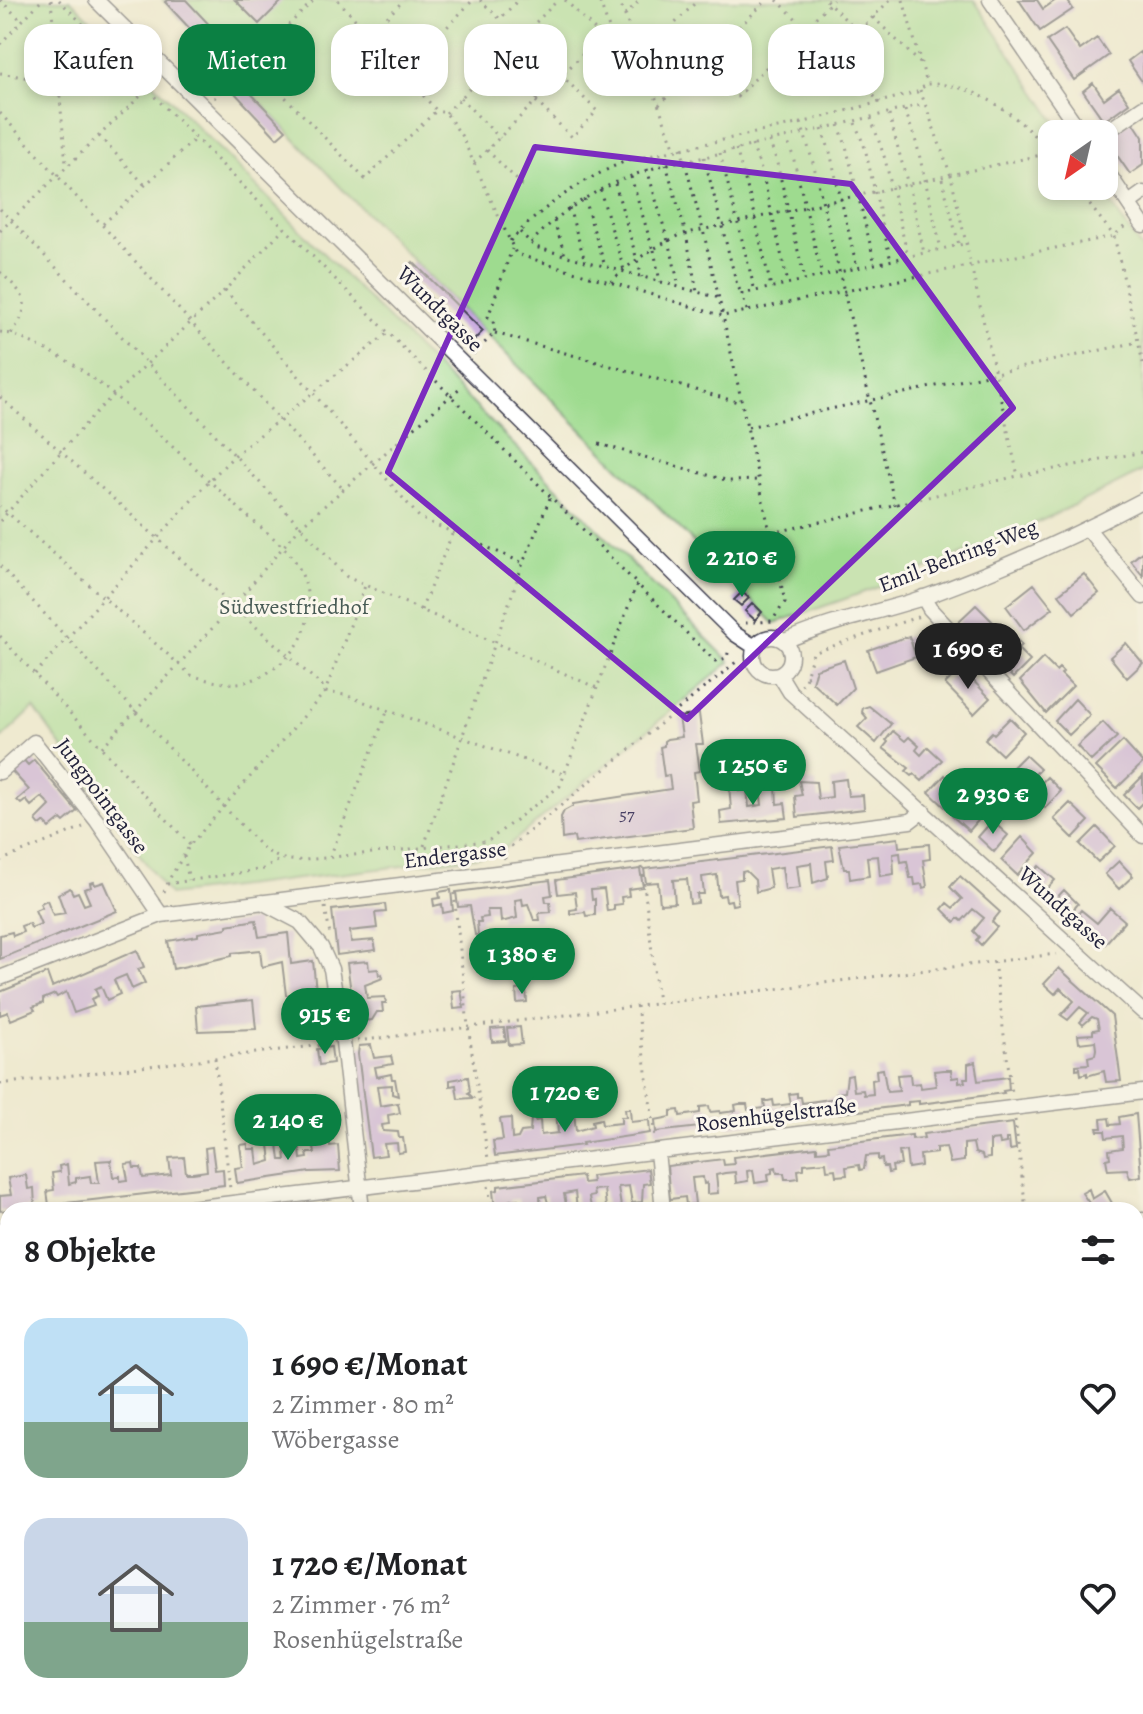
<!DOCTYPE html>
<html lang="de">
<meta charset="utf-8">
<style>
:root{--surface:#fff;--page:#f2f2f2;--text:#202124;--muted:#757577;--accent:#0b8043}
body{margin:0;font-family:Alegreya,serif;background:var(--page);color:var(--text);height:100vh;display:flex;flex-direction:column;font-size:30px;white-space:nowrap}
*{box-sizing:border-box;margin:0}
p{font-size:26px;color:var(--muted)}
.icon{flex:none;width:44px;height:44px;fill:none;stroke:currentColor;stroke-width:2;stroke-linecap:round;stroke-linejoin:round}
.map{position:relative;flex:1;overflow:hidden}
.side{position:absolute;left:0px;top:1202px;width:1144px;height:512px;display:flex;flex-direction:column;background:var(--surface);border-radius:24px 24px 0 0;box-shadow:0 4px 12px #0003}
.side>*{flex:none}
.hud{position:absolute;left:24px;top:24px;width:1096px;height:72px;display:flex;gap:16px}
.needle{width:52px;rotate:214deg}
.controls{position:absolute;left:1038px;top:120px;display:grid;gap:16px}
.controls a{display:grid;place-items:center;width:80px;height:80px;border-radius:16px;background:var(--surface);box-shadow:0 4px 12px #0003;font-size:40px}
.price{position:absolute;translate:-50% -68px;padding:0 18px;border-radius:28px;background:var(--accent);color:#fff;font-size:26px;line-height:52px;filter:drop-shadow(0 2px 4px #0008)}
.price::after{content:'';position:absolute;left:50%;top:48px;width:24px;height:18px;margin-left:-12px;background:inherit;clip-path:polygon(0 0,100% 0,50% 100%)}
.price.active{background:#222;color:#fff}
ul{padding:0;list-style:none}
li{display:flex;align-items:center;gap:24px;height:200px;padding:0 24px}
li span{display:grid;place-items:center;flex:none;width:224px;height:160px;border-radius:24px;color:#555}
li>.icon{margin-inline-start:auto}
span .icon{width:96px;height:96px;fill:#fffc;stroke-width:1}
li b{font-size:34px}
h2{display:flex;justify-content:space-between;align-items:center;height:96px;padding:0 24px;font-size:34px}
.pill{padding:0 28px;border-radius:24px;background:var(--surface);box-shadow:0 4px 12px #0003;font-size:28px;line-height:72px}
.pill.active{background:var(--accent);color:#fff}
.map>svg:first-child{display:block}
.green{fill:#9edb8f;stroke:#607e65;stroke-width:2}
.building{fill:#be9add}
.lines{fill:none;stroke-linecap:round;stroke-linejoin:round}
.minor-casing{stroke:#414051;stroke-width:17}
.major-casing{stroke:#414051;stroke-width:21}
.path{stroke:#414051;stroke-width:3;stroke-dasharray:2 6;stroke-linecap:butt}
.minor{stroke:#fff;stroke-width:14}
.major{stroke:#fdbc70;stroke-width:18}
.marked{fill:none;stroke:#7b2cbf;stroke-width:6;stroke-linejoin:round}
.labels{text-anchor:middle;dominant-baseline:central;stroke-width:6;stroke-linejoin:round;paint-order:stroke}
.number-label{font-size:18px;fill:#494064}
.street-label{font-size:22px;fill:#22223b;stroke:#fbf7ec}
.park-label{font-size:22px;fill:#475a54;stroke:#fbf7ec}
</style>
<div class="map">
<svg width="1143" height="1714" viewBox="0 0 1143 1714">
<rect width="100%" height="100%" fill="#fbf7ec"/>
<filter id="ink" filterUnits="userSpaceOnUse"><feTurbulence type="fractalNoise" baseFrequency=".0125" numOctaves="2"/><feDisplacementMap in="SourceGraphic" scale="16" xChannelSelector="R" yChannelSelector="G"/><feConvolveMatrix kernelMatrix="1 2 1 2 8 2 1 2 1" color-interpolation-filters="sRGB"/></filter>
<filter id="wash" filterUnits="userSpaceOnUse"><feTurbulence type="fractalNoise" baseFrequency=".006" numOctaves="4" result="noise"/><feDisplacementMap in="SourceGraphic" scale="32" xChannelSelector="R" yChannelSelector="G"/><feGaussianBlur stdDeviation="1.8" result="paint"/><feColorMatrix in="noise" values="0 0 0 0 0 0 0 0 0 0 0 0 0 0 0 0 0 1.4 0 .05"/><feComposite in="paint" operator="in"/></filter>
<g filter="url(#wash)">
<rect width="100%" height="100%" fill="#efead0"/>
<path class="green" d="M0 0H71L730 662 498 854 169 895 34 708 0 740Z
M163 0H974L1064 134H1052V186H1099L1143 251V471C1104 490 1066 510 1027 527 944 564 860 595 774 623L344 191Z"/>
<g id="blocks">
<path class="building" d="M167 0H186L232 49 220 61 165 2Z
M235 0H283L259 24Z
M1019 0H1037L1043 9 1056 0H1067L1073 9 1040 31Z
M1065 29 1080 50 1097 38 1109 55 1074 80 1047 41Z
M196 37 226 69 218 77 205 64 208 61 190 42Z
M1140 52 1143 56V83L1128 61Z
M1093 83 1104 99 1119 88 1129 103 1104 121 1083 91Z
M242 84 286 130 277 138 234 92Z
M1132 120 1143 137V165L1130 174 1105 138Z
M413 262 483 331 473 341 404 271Z
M1143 551V576L1131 561Z
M1084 574 1099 593 1074 613 1059 594Z
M1034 584 1053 608 1024 630 1006 606Z
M742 592 749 598 741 606 734 600Z
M753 603 762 612 755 620 745 611Z
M976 605 1001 630 1004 627 1022 645 1018 649 1030 661 1013 678 982 646 984 643 976 634 973 637 958 622Z
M909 636 916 657 876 671 868 650Z
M1126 643 1143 663 1127 678 1110 657Z
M1043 658 1056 671 1059 668 1063 672 1061 674 1073 686 1046 713 1020 681Z
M844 660 853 688 837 705 812 682 816 669Z
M961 668 990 698 974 714 945 684Z
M1075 699 1090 715 1069 735 1055 721Z
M869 706 891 724 876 743 858 727 867 718 862 712 863 708Z
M699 714 703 744H696L700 771 694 772 697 800 690 801 693 828 575 843 574 837 562 839 561 817 564 811 573 806V804L671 789 669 775 664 776 660 747 664 746V741L667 739 682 737 679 717Z
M1010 718 1024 732 1002 755 985 739 992 732 994 734Z
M1103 722 1117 737 1091 761 1077 746Z
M893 731 905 741 909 737 919 746 916 750 921 755 928 747 942 760 922 781 914 774 912 776 906 771 909 768 883 748 888 742 886 740Z
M1123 741 1143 763 1117 788 1096 767Z
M1025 755 1040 769 1026 783 1011 769Z
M22 758 28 765 34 760 77 811 64 822 61 819 50 828 44 822 40 825 36 820 50 806 46 801 42 797 31 806 26 800 21 804 17 800 29 790 10 769Z
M945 775 965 794 954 806 951 803 946 808 929 792Z
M1143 776V802L1137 808 1124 795Z
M1047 777 1061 791 1045 808 1031 794Z
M846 779 848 796 863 795 864 809 797 817 795 796 802 795 799 781 816 782 818 799 832 797 831 781Z
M743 783 744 788H739V791L747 790 749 807 762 805 760 788 776 786 777 804 785 803 787 818 721 824 720 811 731 809 729 785Z
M966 801 982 816 969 831 952 816Z
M1070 803 1089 821 1073 838 1054 819Z
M992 821 1008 835 994 852 978 837Z
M1097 827 1115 846 1098 862 1080 844Z
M1022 837 1037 853 1017 875 1001 860Z
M898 838 899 847 929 844 930 859 923 860 927 887 923 888 922 884 915 885 914 878H910L907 861 901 862 900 853 893 854 894 874 880 876 878 856 867 857 869 876 850 879 849 869H844L839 845Z
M832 846 834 860 826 861 828 878 813 883 811 863 797 865 800 888 785 890 782 867 768 869 771 888 756 892 755 880 746 871 742 872V879L735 880 738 904 732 905 731 900 726 901 725 895 719 896 717 875 702 877 704 894H697L698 903 690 904 687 879 673 880 675 903 660 904 658 882 646 883 644 869Z
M1119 861 1133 876 1119 889 1105 874Z
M1039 866 1055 880 1042 894 1026 880Z
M640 869 643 887 628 889 629 896 621 897 622 904 614 905V910L607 911 604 889 591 890 592 900 595 899V915L586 916 585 912 570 914V910L577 909 575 892 558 894 556 880Z
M960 876 1000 912 992 922 997 927 981 945 976 940 979 937 973 931 984 918 973 909 962 921 958 918 955 922 942 909 947 903 953 908 962 899 950 887Z
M550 880 552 895 545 896 546 902H550L551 912 539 913 540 920H534L528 904 523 905 522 899 515 900 517 918 501 922 500 910H487L488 917 480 918 481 922H477L478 935H475L470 906 458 907 456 892Z
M94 882 95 885 104 882 117 911 0 959V935L12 932 13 936 23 932 21 926 29 923 31 928 41 924 35 910 42 907 40 903 47 900 53 915 65 913 58 894 70 888 73 894 78 892 84 905 90 903 84 889 91 887 90 883Z
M451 890 453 911 443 913 442 904 434 906 433 899 440 898 439 892Z
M1064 890 1078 904 1066 918 1051 904Z
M385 904 386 912 375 913 377 928 350 931 351 942 374 940 376 950 337 955 332 910Z
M1110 908 1125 921 1105 944 1096 936 1092 940 1074 924 1080 916 1078 914 1081 910 1097 923Z
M256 920 259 937 288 933 291 964 313 961 316 991 320 990 324 1021 294 1024 290 995H286L282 962 262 967 260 950 232 953V956L173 969 168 941 198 936V933L227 928V925Z
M137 950 144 967 138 969 145 983 132 989 126 975 114 980 120 994 107 1000 101 986 95 989 98 996 91 999 94 1006 74 1013 66 992 57 997 55 994 43 999V1003L33 1007 35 1010 11 1020 8 1012 0 1015V992L47 973 52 987Z
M368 961 369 970 378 969 379 975 382 974 383 978 365 985 367 998 385 997 386 1003H382L383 1012H377L372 1020 355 1022 347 963Z
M1059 968 1112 1016 1121 1081 1106 1082 1104 1071 1087 1076V1073L1081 1075 1080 1068 1076 1069V1065L1089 1064 1088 1057 1095 1055 1096 1049 1095 1041 1079 1043 1078 1035 1093 1034V1030L1099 1029 1097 1019 1092 1017 1083 1025 1080 1022 1088 1013 1080 1007 1068 1020 1061 1015 1074 1001 1060 988 1055 994 1044 984Z
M526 989 527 1002 517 1003 516 990Z
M461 990 464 1008 454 1009 452 991Z
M253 1000 256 1029 198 1031 196 1006Z
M520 1027 522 1044 509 1045 507 1028Z
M504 1028 506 1041 492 1042 491 1029Z
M371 1045 374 1058 391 1056 393 1064 375 1067 377 1077 391 1074 392 1079H395L398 1096 392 1094V1085L377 1086 380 1106 398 1103 400 1113 388 1115 389 1124 382 1125 383 1131 398 1132 399 1138H403L405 1152 398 1153 397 1143 384 1144 386 1155 371 1157 358 1054 359 1046Z
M331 1047 333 1063 319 1065 317 1049Z
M975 1062 978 1081 1008 1077 1009 1090 1003 1091 1004 1093 919 1104V1101L908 1102V1105L824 1115V1113L815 1114V1116L742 1125 727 1127 726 1124 656 1132 655 1120 671 1117V1111L679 1110 680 1116 700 1113V1107L709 1106 710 1112 720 1111V1113L736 1111 735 1105 739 1104H747L748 1110 765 1108 764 1101H768L773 1100 774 1106 791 1104 789 1094 797 1093V1097H801L802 1103 837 1098 836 1093 845 1092 847 1076 852 1075 854 1091 863 1090 864 1095 873 1094 872 1080 877 1079 876 1070 883 1069 887 1092 899 1091 897 1075 910 1074 911 1084 920 1083 921 1088 936 1086 934 1071 944 1070H951L952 1078 959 1077V1083L965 1082 964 1078H968V1064Z
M468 1077 470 1092 468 1093 473 1098 458 1099 456 1085 450 1086V1080Z
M625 1109H630L631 1122 649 1120 650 1133 582 1143 583 1145 495 1156 493 1141 503 1140 500 1119 511 1118 512 1139 518 1138 521 1132 530 1131 531 1118 534 1117 535 1121 540 1120 541 1135 558 1133 556 1112 563 1111V1114L574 1113 576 1131 593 1126 592 1121 601 1119 602 1125 621 1123V1117H626Z
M1136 1114 1141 1176 1130 1178 1127 1169 1108 1170 1106 1159 1110 1158 1109 1150 1123 1148 1122 1136 1106 1138 1105 1131H1098L1097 1128H1102L1101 1119 1109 1118 1110 1125 1120 1124 1119 1117Z
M1013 1123 1016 1149 1010 1150 1009 1139H1006V1143L1000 1144 999 1140 990 1141V1158L983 1159 982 1155 975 1153 973 1143 964 1144V1161L950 1163 946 1147 936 1148V1153L920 1155 921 1166 908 1168 906 1151 899 1152 901 1165 892 1166 893 1172 888 1173 887 1167H883L882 1159 878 1160V1155L866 1156 864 1169 860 1170 859 1165 846 1167 847 1175 836 1176 835 1169 827 1170 826 1162 804 1164V1169L798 1170 799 1178 792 1179H785L784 1173H777L776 1167 772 1168V1173L768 1174 769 1181 755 1183 753 1170 747 1171 748 1181 736 1183 735 1172 725 1173 716 1175 718 1193 707 1194V1183L704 1184 703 1177 692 1178 695 1204 686 1205 685 1197 670 1199 667 1166 723 1159 724 1165 734 1164 733 1157 817 1147V1151L829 1150 828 1145 912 1135V1139L924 1138 923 1134Z
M329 1140 330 1146 338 1145 340 1171 310 1172 237 1183 235 1168 243 1167 240 1145 248 1144V1149H256L258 1165 271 1161 269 1145 278 1144 280 1160H286L284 1143 299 1141 301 1159 308 1158 307 1153H315L313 1141Z
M212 1147 215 1170 223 1169 224 1185 49 1205 47 1191 54 1190 52 1173 60 1172 59 1166 67 1164 69 1184 76 1182V1178L90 1176 91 1183H99L96 1161 111 1160 113 1177 120 1176V1181L128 1180 125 1164 133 1163 134 1168H141L143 1178 171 1175 169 1158 184 1157 186 1173H193L207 1171 205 1148Z
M648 1169 650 1183 643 1184 642 1202 632 1203 629 1186 618 1187 621 1207H606L604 1189 593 1190 594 1196 589 1197 591 1207 577 1209 575 1192 564 1194 567 1210H550L546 1196 540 1197 541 1210H520L518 1199 510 1200 512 1210H495L493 1191 498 1190V1186L582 1176 583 1183 592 1182 591 1176Z
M26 1175 28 1189 34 1188 35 1207 0 1211V1196L11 1195 8 1178Z
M1089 1189 1092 1199 1105 1191 1116 1210H1094L1082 1193Z
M1143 1375V1417L1136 1421V1379Z
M1138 1587 1143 1593V1636L1136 1642Z
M323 1706 342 1708 375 1706 363 1714H329Z
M562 1706H590L578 1714H568Z
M768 1706 769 1714H744V1708Z
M862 1706H890L889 1714 861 1711Z
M1070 1706H1093L1102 1714H1065Z"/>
</g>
</g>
<g filter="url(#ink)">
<use href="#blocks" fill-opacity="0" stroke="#414051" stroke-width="2"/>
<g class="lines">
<defs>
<path id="minor" d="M96 0 735 634 755 647
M990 0 1082 134
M1103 134 1143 107
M1104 167 1143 225
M1129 203 1143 193
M1088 529 1143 597
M923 597 930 609 1143 836
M753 656a19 19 0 1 1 38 0a19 19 0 1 1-38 0Z
M785 641C830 621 878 613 925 597 999 570 1073 537 1143 500
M779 674 790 692 1143 1012
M0 772 34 742 97 821 161 915
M262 902 300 922 321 947 331 969 343 1042 362 1210
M0 978 161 915 910 821 923 811
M657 1152 663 1210
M175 1210 1143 1092
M1136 1224 1143 1220
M0 1231 8 1230
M1136 1697 1143 1685
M239 1706 242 1714
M614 1706 617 1714
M389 1714 400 1706
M912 1714 914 1706
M1130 1714 1132 1706"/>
<path id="major" d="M1136 1252 1143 1248
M1136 1283 1143 1279
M425 1714 436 1706
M470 1714 482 1706"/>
</defs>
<use href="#minor" class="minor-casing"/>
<use href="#major" class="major-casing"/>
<path class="path" d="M0 0 22 21
M51 0 66 164
M59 0 637 584
M338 0 437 111 446 113 461 135 516 254 723 316 785 602 772 621 746 623
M480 0 500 19 518 0
M565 0 601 36
M619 0 675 149
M777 0 880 102
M826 0 858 32 890 0
M903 0 927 84C978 82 1022 118 1052 156
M625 15 640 0
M873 17 922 65
M370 34 404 0
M0 44 42 0
M642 57 698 0
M834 57 858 32
M496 62 572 137 597 111 522 36
M252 63 365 179 436 111
M702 64 737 97 833 0
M0 73 58 83 147 91
M403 73 473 0
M193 76 197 72 219 93
M920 90 951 176 1018 476
M214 98 314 0
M460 98 500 138
M659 105 767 0
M905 110 917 145 941 249
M0 113 343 489
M446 113 558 0
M889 115 908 185
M871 118 885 159 908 257
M801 123 814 166 895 505
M855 123 865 148 875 192
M839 125 846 146 875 264
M822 129 830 152 857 268
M99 136 145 185
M786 137 793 156 822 276
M769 141 776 159 805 280
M752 145 762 172 788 283
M681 148 703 230 723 316 1114 236 1125 226
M736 149 756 218
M487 150 524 187
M720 153 755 291
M704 157 737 285 742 294
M684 162 925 104
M474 163 609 28 599 0
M666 164 686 234 697 292
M647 169 668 241
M631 177 653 250
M942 179 959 245
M615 184 642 277
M909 185 924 253
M1075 186 1114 236 1143 363
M600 190 624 270
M875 192 891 261
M584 199 605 266
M569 208 585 261
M0 209 227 447 347 577 597 688 637 584 715 661 727 658 729 648
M755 219 771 287
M554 221 565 255
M103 224 195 139
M0 231 156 81
M520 232 535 247 719 298
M669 240 679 287
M510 241C546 204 579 181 626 161L801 123 917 92 927 84
M531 243C571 198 625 174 683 160
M654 250 660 282
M0 272C25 295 34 303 11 334 40 346 67 358 91 377 145 419 195 468 245 514 263 530 291 549 300 570 315 603 310 640 281 663 251 688 227 687 191 675L0 506
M611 282C630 262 657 245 683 234L1050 153
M225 290 420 518 523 563
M747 310 742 294 968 243
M0 332 11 334
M495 333 741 403
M473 354 495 333 493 321 488 317 512 249
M0 397 322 686 325 692 345 695 566 775
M748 427 1138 342
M599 444 729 481 758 480
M0 521 98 410 225 290 284 228
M772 533 1018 476 1143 452
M0 566 256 841C270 856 283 862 305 860L488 841 560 786 597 688
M421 610 453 532
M0 636 190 845
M35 674 209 481 235 455 388 333
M806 676 815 674
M801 685 804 683 813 653 920 616
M102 747 233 606 300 527 461 387
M424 846 523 563 550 498
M184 856 189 880
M330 857 387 712
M505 859 504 852 736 662
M0 861 83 827
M642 867 658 1003
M167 884 264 869 281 859
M164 892 171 876 190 845 325 692 365 586
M454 893 468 1026 488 1159
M325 907 330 935
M994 962 1012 1093
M637 1006 655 1137
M357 1041 1056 954
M215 1058 230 1189
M0 1084 330 1044
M1015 1120 1026 1210
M488 1186 492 1210
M1136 1307 1143 1303
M1136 1364 1143 1360
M0 1449 8 1510
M99 1706 105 1714
M149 1714 167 1706
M508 1714 521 1706"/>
<use href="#minor" class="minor"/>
<use href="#major" class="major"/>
</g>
</g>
<path d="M0 0H1143V1714H0ZM535 147 851 184 1013 408 687 719 388 472Z" fill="#efead0" fill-opacity=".55" fill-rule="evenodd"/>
<path class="marked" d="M535 147 851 184 1013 408 687 719 388 472Z"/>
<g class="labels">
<g class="number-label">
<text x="627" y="814">57</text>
</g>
<g class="street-label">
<text transform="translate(440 309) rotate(45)">Wundtgasse</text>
<text transform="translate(958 556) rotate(-21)">Emil-Behring-Weg</text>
<text transform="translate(102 796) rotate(53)">Jungpointgasse</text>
<text transform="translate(455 855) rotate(-7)">Endergasse</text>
<text transform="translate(1063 908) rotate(42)">Wundtgasse</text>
<text transform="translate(776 1115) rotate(-7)">Rosenhügelstraße</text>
</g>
<g class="park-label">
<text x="294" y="607">Südwestfriedhof</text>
</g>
</g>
</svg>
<div class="controls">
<a><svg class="needle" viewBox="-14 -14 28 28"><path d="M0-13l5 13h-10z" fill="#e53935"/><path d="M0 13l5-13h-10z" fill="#757577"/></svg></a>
</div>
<b class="price" style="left:742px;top:599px">2 210 €</b>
<b class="price active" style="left:968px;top:691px">1 690 €</b>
<b class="price" style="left:753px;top:807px">1 250 €</b>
<b class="price" style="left:993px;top:836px">2 930 €</b>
<b class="price" style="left:522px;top:996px">1 380 €</b>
<b class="price" style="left:325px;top:1056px">915 €</b>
<b class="price" style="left:565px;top:1134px">1 720 €</b>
<b class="price" style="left:288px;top:1162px">2 140 €</b>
<div class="hud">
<a class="pill">Kaufen</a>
<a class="pill active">Mieten</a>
<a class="pill">Filter</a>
<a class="pill">Neu</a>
<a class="pill">Wohnung</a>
<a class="pill">Haus</a>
</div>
<section class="side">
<h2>8 Objekte<svg class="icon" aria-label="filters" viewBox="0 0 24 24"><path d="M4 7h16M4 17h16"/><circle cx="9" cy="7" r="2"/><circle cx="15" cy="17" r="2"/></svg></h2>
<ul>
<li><span style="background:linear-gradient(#bfe0f5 65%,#7fa58c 0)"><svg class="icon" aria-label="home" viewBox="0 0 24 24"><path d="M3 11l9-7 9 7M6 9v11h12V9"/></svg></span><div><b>1 690 €/Monat</b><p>2 Zimmer · 80 m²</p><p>Wöbergasse</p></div><svg class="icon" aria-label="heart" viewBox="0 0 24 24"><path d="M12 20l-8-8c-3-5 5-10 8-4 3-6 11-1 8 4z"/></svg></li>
<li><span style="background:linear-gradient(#c9d6e8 65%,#7fa58c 0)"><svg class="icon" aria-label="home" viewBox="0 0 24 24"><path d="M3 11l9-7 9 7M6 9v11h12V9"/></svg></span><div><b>1 720 €/Monat</b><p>2 Zimmer · 76 m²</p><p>Rosenhügelstraße</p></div><svg class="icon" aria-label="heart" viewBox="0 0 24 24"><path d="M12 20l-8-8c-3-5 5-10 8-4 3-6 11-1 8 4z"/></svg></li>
</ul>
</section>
</div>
